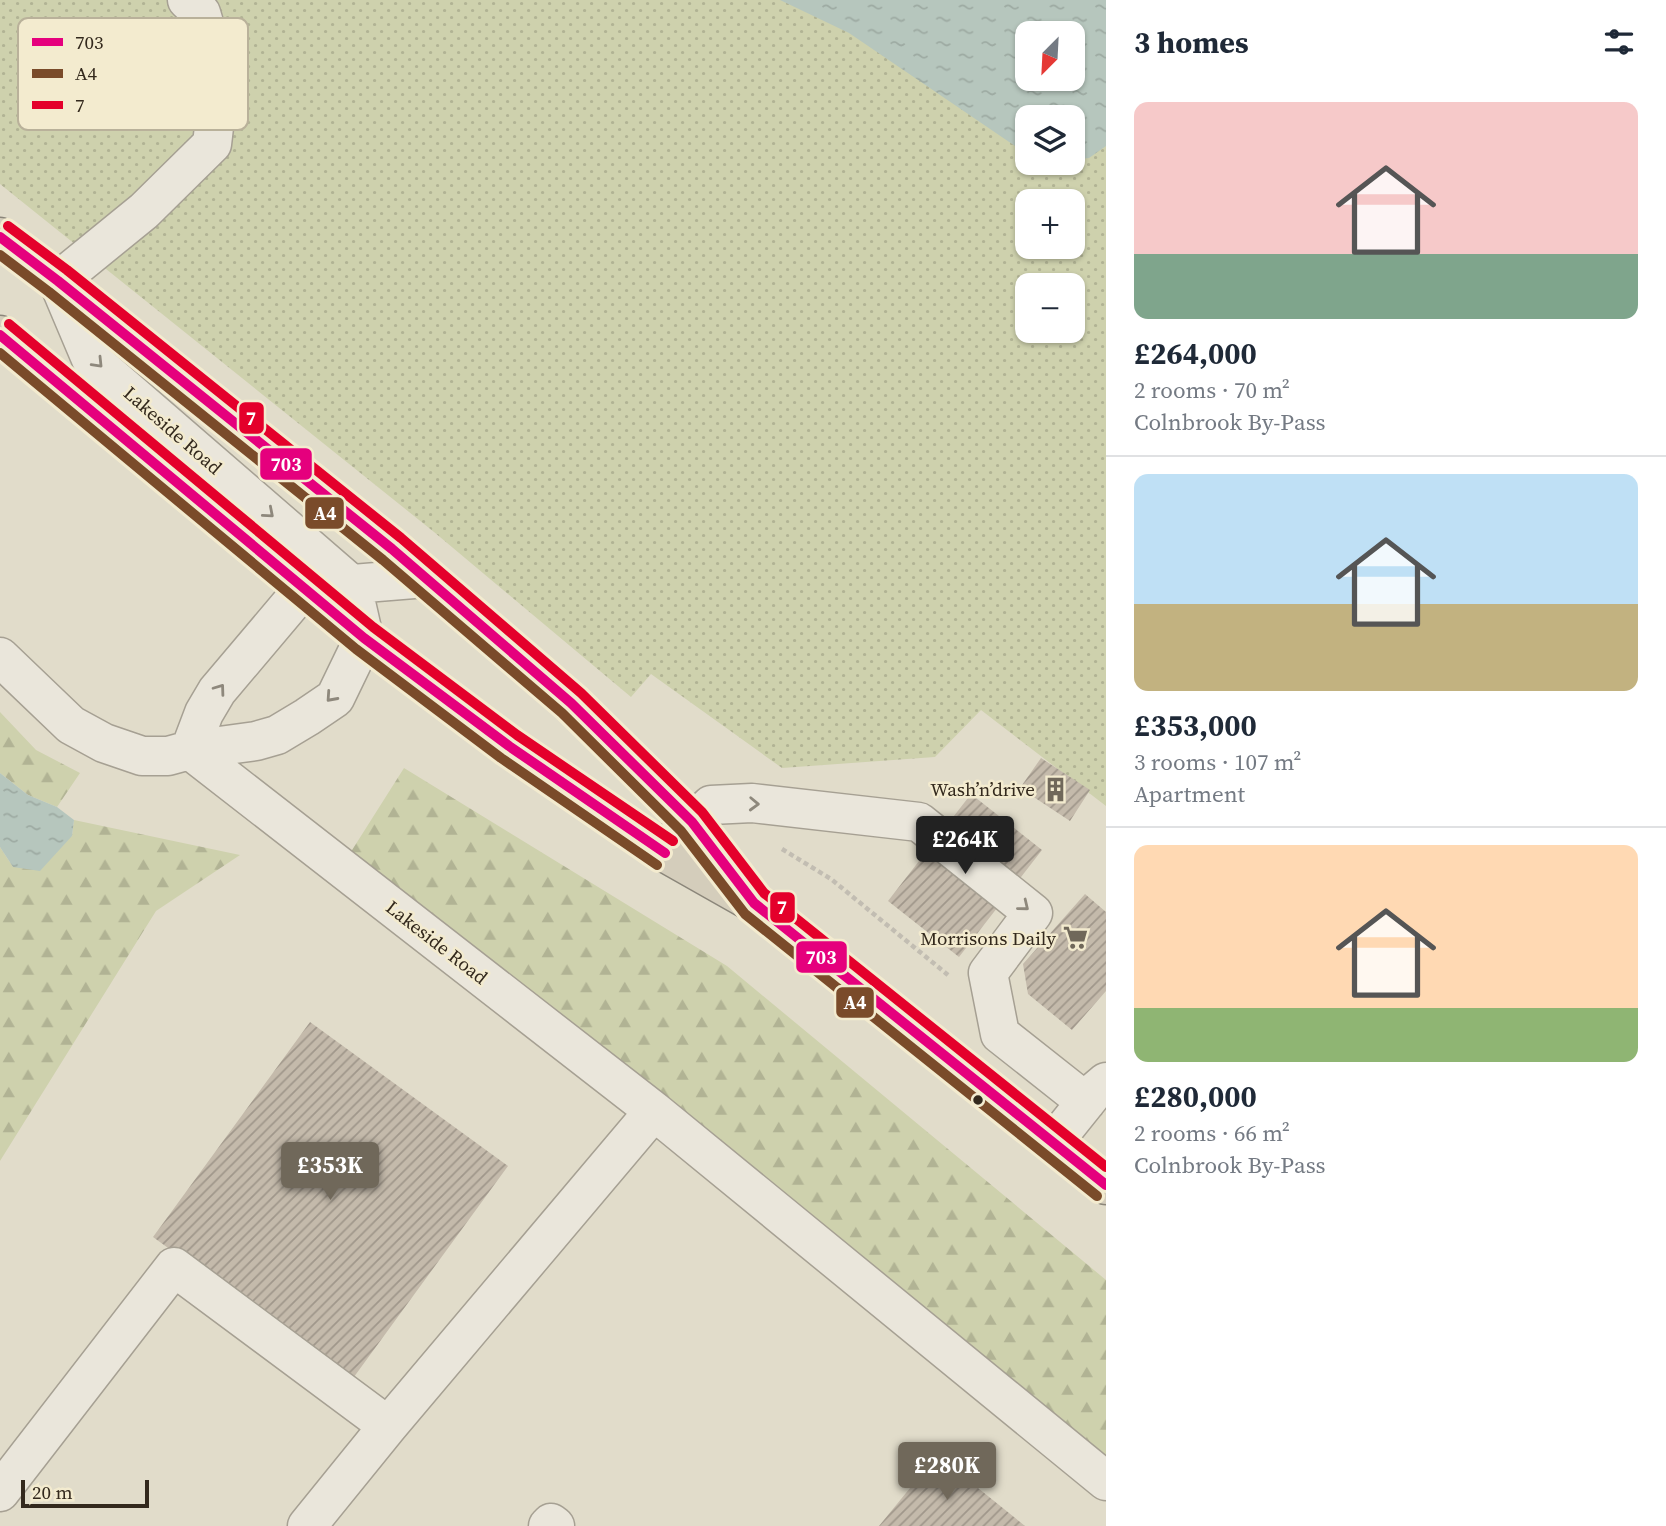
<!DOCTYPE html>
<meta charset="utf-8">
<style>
:root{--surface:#fff;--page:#f2f2f3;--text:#1f2937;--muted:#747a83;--line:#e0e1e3;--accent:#70685a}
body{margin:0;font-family:"Source Serif 4",serif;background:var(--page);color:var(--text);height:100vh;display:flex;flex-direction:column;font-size:26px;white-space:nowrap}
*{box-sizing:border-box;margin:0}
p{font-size:23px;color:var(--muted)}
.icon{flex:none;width:38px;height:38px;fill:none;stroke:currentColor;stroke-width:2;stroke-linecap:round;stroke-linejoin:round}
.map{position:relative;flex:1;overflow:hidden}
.panel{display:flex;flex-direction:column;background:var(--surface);width:560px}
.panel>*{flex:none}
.needle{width:46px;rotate:204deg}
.controls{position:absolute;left:1015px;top:21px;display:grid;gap:14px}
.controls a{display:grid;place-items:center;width:70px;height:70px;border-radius:14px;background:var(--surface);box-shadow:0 2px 5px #0004;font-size:35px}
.scale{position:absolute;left:21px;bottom:18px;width:128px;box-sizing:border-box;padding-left:7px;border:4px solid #33291d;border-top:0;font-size:19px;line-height:24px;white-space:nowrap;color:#33291d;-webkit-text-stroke:5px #f3ebcf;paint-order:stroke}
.price{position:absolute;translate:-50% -60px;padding:0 16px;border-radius:7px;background:var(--accent);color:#fff;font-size:23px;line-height:46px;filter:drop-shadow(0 2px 4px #0008)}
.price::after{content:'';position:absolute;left:50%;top:42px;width:21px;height:16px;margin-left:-10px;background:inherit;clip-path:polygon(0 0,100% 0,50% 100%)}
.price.selected{background:#222;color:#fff}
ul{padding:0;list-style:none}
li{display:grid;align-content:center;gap:14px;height:371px;padding:0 28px}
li+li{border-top:2px solid var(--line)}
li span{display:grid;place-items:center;height:217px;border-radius:14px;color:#555}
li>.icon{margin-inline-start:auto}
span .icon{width:126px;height:126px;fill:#fffc;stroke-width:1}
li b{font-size:30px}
h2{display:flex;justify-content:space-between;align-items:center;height:84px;padding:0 28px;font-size:30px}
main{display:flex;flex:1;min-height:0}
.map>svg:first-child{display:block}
.grass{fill:url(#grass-dots);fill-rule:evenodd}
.forest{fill:url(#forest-firs)}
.water{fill:url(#water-ripples);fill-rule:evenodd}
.building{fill:url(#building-hatch)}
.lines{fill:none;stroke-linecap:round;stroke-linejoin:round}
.minor-casing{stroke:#a6a093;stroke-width:41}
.highway-casing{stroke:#8b867a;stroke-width:41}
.path{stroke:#c2bdb2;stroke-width:4.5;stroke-dasharray:5 3.5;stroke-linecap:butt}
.minor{stroke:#eae6db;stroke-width:38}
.highway{stroke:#d4cdbb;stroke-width:38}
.bus-1-casing{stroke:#f3ebcf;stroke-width:16}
.bus-2-casing{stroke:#f3ebcf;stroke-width:16}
.bus-3-casing{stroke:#f3ebcf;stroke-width:16}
.bus-1{stroke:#e5007d;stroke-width:10}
.bus-2{stroke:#7a4b2a;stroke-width:10}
.bus-3{stroke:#e4002b;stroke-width:10}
.oneway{stroke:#8e887c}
.bus-dot{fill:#33291d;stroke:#f3ebcf;stroke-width:2.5}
.labels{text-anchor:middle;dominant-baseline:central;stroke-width:5;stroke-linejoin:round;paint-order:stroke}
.street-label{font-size:19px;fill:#33291d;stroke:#f3ebcf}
.poi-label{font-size:19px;fill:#33291d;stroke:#f3ebcf;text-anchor:end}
.key{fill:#f3ebcf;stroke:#b9b19a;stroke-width:2}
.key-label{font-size:19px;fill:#33291d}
.line-badge{stroke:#f3ebcf;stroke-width:2.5}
.badge-label{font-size:19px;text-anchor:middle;font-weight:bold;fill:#fff}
</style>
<main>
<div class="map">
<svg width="1106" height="1526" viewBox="0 0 1106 1526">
<defs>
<pattern id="grass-dots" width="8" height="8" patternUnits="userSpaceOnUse" patternTransform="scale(1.75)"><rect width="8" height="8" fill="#ced1ad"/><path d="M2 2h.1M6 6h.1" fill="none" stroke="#b1b394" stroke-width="1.8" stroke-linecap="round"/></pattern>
<pattern id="forest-firs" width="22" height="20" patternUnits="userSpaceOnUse" patternTransform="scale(1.75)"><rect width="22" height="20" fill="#ced1ad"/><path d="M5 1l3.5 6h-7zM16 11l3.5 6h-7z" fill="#b1b394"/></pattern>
<pattern id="water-ripples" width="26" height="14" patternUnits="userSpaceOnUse" patternTransform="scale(1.75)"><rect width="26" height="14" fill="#b6c6bd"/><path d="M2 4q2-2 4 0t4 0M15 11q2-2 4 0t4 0" fill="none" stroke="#9daaa2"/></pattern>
<pattern id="building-hatch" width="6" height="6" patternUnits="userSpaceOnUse" patternTransform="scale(1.75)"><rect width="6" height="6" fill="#c4baab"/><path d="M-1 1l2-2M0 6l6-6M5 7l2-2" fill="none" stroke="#a0978b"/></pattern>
</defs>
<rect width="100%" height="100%" fill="#e1dcca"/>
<path class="grass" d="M0 0H1106V806L981 710 935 757 782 768 651 674 631 697 434 532 0 184ZM1027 33H1073V79H1027ZM1027 117H1073V163H1027ZM1027 201H1073V247H1027ZM1027 285H1073V331H1027Z"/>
<path class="forest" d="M0 712 36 750 80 773 57 807 28 795 0 773Z
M404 768 727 966 1106 1280V1496L335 877Z
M74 820 240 855 156 911 0 1161V847L13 867 72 836Z"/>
<path class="water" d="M780 0H1106V146L1089 158 1073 160V117H1027V154L849 33ZM1027 33H1073V79H1027Z
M0 773 28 795 57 807 74 820 72 836 40 871 13 867 0 847Z"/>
<path class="building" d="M1041 758 1090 790 1070 821 1020 788Z
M971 794 1042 850 959 957 888 901Z
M1085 894 1106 912V991L1072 1030 1028 994 1023 964Z
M310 1022 508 1166 351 1381 153 1237Z
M937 1455 1025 1526H879Z"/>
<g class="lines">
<defs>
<path id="minor" d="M0 657 71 725 104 743 142 756H168L190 750 256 741 277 735 307 717 335 698 364 638 352 585 91 359 58 281 144 211 212 144 220 77 201 13 187 0
M190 750 654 1111 1106 1481
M190 750 204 713 217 691 304 588 426 578
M662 851 711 805 752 803 919 822 1033 913 988 973 1000 1034 1086 1102
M1053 1143 1093 1093 1106 1082
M0 1492 174 1267 388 1426
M307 1526 388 1426 654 1111
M548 1526 551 1523 555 1526"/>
<path id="highway" d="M0 237 58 281 392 549 571 703 692 822 744 889
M0 335 364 638 509 746 662 851 754 903 1106 1185"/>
</defs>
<use href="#minor" class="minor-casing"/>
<use href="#highway" class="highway-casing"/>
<path class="path" d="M782 849 831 879 948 975"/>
<use href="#minor" class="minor"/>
<use href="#highway" class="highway"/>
<defs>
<path id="bus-1" d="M0 237 58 281 392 549 571 703 692 822 754 903 1106 1185
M0 335 364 638 509 746 665 853"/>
<path id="bus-2" d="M0 255 49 292 383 560 562 713 681 831 745 914 1097 1196
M0 353 356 649 501 758 657 865"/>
<path id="bus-3" d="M8 226 67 270 401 538 581 693 702 812 764 893 1106 1167
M9 324 373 627 517 735 673 841"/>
</defs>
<use href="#bus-1" class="bus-1-casing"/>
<use href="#bus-2" class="bus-2-casing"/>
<use href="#bus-3" class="bus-3-casing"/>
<use href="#bus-1" class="bus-1"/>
<use href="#bus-2" class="bus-2"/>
<use href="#bus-3" class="bus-3"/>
</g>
<defs><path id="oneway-chevron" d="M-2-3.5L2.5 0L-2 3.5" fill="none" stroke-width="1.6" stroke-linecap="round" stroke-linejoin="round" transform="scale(1.75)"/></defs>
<g class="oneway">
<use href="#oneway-chevron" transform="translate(98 363) rotate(46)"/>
<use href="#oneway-chevron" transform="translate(269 513) rotate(41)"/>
<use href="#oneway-chevron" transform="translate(220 689) rotate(-54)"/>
<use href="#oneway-chevron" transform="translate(331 697) rotate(132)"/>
<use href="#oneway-chevron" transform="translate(754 804) rotate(2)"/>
<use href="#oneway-chevron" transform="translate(1024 906) rotate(39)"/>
</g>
<defs>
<symbol id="building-bare" viewBox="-9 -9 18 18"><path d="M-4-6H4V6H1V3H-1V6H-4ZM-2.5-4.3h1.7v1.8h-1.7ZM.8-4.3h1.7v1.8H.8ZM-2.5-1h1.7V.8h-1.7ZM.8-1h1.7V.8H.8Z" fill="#70685a" stroke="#f3ebcf" stroke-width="2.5" paint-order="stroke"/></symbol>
<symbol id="supermarket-bare" viewBox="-9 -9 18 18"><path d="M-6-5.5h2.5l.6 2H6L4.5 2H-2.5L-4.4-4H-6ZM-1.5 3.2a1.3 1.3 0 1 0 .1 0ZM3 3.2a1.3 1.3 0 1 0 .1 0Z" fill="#70685a" stroke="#f3ebcf" stroke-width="2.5" paint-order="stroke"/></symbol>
</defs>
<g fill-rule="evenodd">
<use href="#building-bare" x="1038" y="772" width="35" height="35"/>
<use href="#supermarket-bare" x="1058" y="920" width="35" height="35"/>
</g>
<circle class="bus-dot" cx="978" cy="1100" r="6"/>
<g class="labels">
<g class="street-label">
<text transform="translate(173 430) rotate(41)">Lakeside Road</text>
<text transform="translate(437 942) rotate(38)">Lakeside Road</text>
</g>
<g class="poi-label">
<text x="1035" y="789">Wash’n’drive</text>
<text x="1056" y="938">Morrisons Daily</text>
</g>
</g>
<rect x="18" y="18" width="230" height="112" rx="10" class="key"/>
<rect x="32" y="38" width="31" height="8" fill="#e5007d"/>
<rect x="32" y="69" width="31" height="9" fill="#7a4b2a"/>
<rect x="32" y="101" width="31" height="8" fill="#e4002b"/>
<g class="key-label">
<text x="75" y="49">703</text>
<text x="75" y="80">A4</text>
<text x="75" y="112">7</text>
</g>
<g class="line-badge">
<rect x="238" y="401" width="27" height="34" rx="7" fill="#e4002b"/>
<rect x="259" y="447" width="54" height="34" rx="7" fill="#e5007d"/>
<rect x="304" y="496" width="41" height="34" rx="7" fill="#7a4b2a"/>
<rect x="769" y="891" width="27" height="33" rx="7" fill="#e4002b"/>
<rect x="795" y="940" width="53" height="34" rx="7" fill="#e5007d"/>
<rect x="835" y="986" width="40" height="33" rx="7" fill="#7a4b2a"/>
</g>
<g class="badge-label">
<text x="251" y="425">7</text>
<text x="286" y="471">703</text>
<text x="325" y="520">A4</text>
<text x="782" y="914">7</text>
<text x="821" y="964">703</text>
<text x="855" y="1009">A4</text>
</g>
</svg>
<div class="controls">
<a><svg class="needle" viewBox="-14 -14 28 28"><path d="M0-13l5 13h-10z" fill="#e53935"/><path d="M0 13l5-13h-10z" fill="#747a83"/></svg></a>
<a><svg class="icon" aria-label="layers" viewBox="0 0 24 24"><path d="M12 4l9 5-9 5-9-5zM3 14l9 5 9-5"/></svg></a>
<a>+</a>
<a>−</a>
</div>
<div class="scale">20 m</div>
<b class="price selected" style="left:965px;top:876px">£264K</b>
<b class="price" style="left:330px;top:1202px">£353K</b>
<b class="price" style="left:947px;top:1502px">£280K</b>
</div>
<section class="panel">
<h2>3 homes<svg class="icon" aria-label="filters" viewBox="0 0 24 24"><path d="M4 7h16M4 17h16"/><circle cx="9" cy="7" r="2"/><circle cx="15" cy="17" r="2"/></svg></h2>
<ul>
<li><span style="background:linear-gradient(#f6c9c9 70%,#7fa58c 0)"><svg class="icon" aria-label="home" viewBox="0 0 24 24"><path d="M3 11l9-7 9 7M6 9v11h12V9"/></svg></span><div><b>£264,000</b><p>2 rooms · 70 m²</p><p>Colnbrook By-Pass</p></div></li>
<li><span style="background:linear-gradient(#bfe0f5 60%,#c2b280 0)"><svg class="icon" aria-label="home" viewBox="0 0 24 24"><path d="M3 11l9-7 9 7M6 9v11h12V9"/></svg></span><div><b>£353,000</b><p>3 rooms · 107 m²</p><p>Apartment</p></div></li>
<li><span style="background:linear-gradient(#ffd9b3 75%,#8fb573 0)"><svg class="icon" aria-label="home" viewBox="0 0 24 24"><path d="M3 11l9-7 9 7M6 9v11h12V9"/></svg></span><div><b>£280,000</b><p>2 rooms · 66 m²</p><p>Colnbrook By-Pass</p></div></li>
</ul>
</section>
</main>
